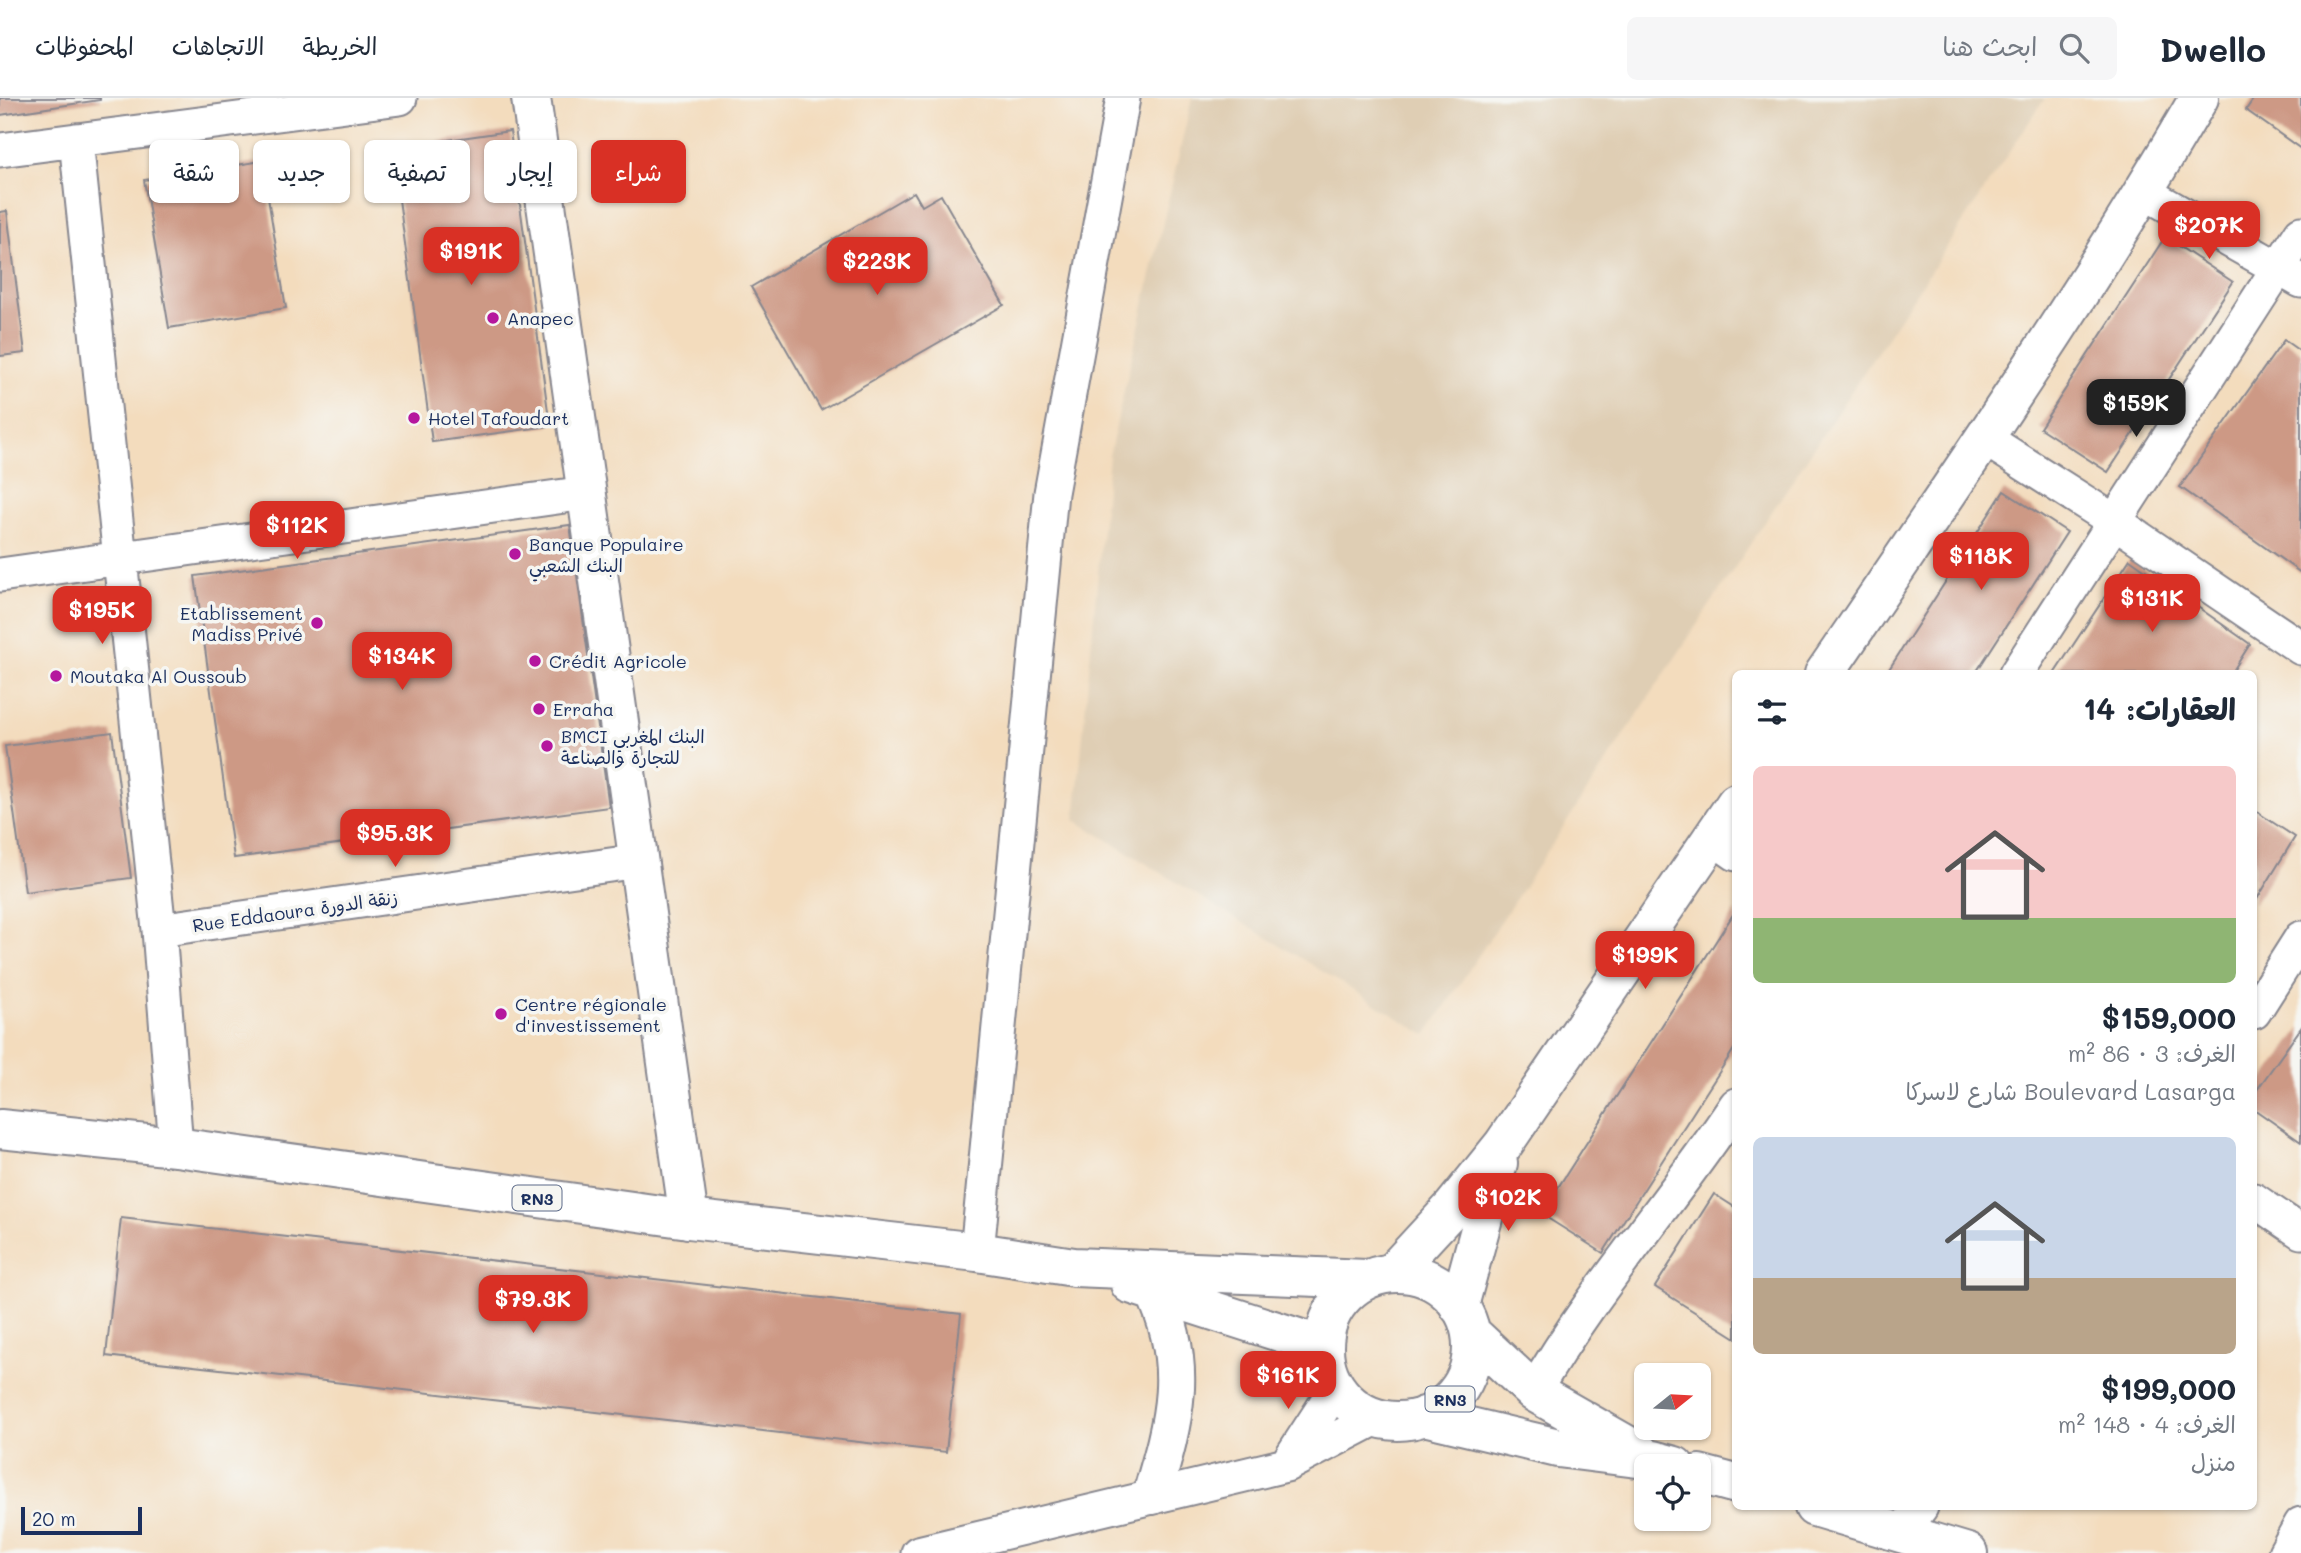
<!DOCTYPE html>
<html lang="ar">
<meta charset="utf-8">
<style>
:root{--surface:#fff;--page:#f6f6f7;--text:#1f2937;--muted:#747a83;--line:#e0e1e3;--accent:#d93025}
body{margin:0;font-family:Mali,"Playpen Sans Arabic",sans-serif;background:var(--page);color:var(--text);direction:rtl;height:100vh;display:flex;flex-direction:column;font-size:26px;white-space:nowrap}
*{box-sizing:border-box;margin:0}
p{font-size:23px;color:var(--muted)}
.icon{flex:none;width:38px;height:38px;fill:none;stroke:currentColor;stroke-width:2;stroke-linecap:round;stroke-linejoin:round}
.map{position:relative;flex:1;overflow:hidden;direction:ltr}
.side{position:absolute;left:1732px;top:572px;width:525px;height:840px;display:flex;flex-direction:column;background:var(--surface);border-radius:10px;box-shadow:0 2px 5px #0004;direction:rtl}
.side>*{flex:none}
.guide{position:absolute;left:21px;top:42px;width:665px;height:63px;direction:rtl;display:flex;gap:14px}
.needle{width:46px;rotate:72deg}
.buttons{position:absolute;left:1634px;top:1265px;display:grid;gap:14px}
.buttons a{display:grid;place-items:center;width:77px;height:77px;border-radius:10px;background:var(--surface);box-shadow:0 2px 5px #0004;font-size:35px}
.scale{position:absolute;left:21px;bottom:18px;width:121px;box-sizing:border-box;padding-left:7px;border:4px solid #1b2f5e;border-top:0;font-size:19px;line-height:24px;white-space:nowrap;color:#1b2f5e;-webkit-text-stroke:5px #f6f6f2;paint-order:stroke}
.price{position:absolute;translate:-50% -60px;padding:0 16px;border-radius:14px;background:var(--accent);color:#fff;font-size:23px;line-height:46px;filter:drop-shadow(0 2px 4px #0008)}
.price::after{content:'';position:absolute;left:50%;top:42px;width:21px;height:16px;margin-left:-10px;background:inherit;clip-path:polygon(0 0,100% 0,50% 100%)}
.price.current{background:#222;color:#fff}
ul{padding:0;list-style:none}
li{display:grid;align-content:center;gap:14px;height:371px;padding:0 21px}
li span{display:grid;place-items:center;height:217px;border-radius:10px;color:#555}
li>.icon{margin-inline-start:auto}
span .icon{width:126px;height:126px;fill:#fffc;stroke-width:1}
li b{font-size:30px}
h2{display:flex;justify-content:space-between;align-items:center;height:84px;padding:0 21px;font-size:30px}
.tag{padding:0 24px;border-radius:10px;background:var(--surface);box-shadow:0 2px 5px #0004;font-size:24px;line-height:63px}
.tag.current{background:var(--accent);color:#fff}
header{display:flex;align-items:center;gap:42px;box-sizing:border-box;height:98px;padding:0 35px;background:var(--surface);border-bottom:2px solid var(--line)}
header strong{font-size:33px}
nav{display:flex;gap:38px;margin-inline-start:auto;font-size:24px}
.search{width:490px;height:63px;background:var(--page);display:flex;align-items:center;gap:18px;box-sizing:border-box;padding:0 24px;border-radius:10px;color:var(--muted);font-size:26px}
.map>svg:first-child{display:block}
.built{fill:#dfceb4}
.building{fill:#cd9985}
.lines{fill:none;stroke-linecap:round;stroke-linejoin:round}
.minor-casing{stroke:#87868e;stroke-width:37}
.tertiary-casing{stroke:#87868e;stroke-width:42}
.primary-casing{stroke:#87868e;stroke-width:42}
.minor{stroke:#fff;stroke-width:33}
.tertiary{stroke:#fff;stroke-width:38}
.primary{stroke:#fff;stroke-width:38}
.poi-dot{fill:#b5179e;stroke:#f6f6f2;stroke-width:2.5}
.labels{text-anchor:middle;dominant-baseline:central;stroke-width:7;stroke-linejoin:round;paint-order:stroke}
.shield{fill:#f6f6f2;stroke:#5d6b8a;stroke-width:2}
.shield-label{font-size:16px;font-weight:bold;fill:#1b2f5e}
.poi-label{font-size:18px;fill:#1b2f5e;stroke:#f6f6f2;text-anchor:start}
.street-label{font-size:18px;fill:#1b2f5e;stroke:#f6f6f2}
</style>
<header>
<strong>Dwello</strong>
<div class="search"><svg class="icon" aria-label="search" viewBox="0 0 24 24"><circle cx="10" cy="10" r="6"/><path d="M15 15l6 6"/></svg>ابحث هنا</div>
<nav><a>الخريطة</a><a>الاتجاهات</a><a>المحفوظات</a></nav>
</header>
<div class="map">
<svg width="2301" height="1455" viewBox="0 0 2301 1455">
<rect width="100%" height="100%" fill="#f6f6f2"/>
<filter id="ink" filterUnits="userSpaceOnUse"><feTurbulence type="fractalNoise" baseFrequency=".0143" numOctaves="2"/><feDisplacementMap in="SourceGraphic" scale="14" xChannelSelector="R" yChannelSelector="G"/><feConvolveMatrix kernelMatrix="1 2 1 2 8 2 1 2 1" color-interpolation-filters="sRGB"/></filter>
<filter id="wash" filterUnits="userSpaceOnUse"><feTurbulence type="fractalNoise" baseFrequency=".00686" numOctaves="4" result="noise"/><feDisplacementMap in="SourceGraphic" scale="28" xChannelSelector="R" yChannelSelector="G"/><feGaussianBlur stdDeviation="1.57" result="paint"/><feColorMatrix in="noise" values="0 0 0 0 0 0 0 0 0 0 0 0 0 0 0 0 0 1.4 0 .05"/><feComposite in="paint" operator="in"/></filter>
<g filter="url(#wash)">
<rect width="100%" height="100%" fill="#f3dcbd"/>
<path class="built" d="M1192 0H2045L1426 937 1075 722 1109 358Z"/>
<g id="blocks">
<path class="building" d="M0 0H100V2L0 17Z
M2254 0H2301V51L2246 12Z
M510 33 550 328 432 344 392 50Z
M262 63 286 210 169 230 144 82Z
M914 94 922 108 941 97 1004 207 821 312 751 189Z
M7 113 25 255 0 258V114Z
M2165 139 2233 184 2108 374 2040 330Z
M2284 242 2301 254V475L2180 389Z
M2004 393 2067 434 1975 576H1886Z
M570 427 609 709 234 760 195 478Z
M2130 461 2250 546 2231 576H2054Z
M112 634 131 780 25 794 5 648Z
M2254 712 2295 739 2254 806Z
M1736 812V948L1603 1155 1541 1116Z
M2301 930V1044L2254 1011V996Z
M1714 1096 1736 1110V1240L1655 1189Z
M121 1120 961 1216 946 1354 106 1258Z"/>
</g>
</g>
<g filter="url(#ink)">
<use href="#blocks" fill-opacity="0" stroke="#87868e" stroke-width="2"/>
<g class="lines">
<defs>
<path id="minor" d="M76 42 159 832 176 1049
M0 52 400 0
M2144 94 2301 183
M1984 340 2114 423 2301 550
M0 477 586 395
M2016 576 2301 135
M1713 740 1736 756
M159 832 638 763
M2254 914 2301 840
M2254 1102 2301 1134
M977 1154 1051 395 1123 0
M1534 1294C1592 1192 1672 1104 1736 1007
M1288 1364 1336 1290
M1902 1434 1921 1409
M918 1455 1286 1367 1376 1320
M2285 1455 2301 1426"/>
<path id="tertiary" d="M531 0 689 1121
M1824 576C1953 387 2084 198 2199 0
M1392 1175 1453 1109 1503 1047 1736 705
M1459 1208 1498 1065"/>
<path id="primary" d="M0 1031 176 1049 689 1121 977 1154 1074 1169 1367 1181
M1324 1249a74 74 0 1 1 148 0a74 74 0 1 1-148 0Z
M1130 1186 1323 1248
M1471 1235 1534 1294 1639 1354
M1424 1318 1558 1350 1653 1362 1675 1368
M1699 1376 1736 1386
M1152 1397C1174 1322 1190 1267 1154 1192
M1814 1409 1968 1455"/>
</defs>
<use href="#minor" class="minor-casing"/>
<use href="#tertiary" class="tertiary-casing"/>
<use href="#primary" class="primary-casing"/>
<use href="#minor" class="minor"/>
<use href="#tertiary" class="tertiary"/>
<use href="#primary" class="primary"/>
</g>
</g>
<g class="poi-dot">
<circle cx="493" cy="220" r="7"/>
<circle cx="414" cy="320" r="7"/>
<circle cx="515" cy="456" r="7"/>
<circle cx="317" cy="525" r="7"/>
<circle cx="535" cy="563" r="7"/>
<circle cx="56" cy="578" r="7"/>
<circle cx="539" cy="611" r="7"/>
<circle cx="547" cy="648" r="7"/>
<circle cx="501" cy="916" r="7"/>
</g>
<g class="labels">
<g class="shield">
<rect x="512.5" y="1087.5" width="49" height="25" rx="5"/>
<rect x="1425.5" y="1288.5" width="49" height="25" rx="5"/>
</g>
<g class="shield-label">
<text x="537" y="1100">RN3</text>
<text x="1450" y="1301">RN3</text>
</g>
<g class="poi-label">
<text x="507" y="220">Anapec</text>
<text x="428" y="320">Hotel Tafoudart</text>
<text x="529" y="446">Banque Populaire<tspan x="529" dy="21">البنك الشعبي</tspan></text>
<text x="303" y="515" text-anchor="end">Etablissement<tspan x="303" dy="21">Madiss Privé</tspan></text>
<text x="549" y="563">Crédit Agricole</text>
<text x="70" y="578">Moutaka Al Oussoub</text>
<text x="553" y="611">Erraha</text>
<text x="561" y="638">BMCI البنك المغربي<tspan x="561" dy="21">للتجارة والصناعة</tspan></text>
<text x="515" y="906">Centre régionale<tspan x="515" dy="21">d'investissement</tspan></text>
</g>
<g class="street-label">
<text transform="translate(295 813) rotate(-8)">Rue Eddaoura زنقة الدورة</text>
</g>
</g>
</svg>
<div class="buttons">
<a><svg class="needle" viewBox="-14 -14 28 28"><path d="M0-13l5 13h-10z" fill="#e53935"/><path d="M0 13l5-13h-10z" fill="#747a83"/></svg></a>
<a><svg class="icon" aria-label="locate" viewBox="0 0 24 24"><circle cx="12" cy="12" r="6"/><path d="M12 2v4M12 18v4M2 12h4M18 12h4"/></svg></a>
</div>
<div class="scale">20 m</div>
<b class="price" style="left:2209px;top:163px">$207K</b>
<b class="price" style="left:471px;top:189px">$191K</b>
<b class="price" style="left:877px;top:199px">$223K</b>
<b class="price current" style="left:2136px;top:341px">$159K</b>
<b class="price" style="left:297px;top:463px">$112K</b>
<b class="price" style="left:1981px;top:494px">$118K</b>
<b class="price" style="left:2152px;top:536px">$131K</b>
<b class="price" style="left:102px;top:548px">$195K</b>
<b class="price" style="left:402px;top:594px">$134K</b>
<b class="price" style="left:395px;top:771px">$95.3K</b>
<b class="price" style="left:1645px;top:893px">$199K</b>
<b class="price" style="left:1508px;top:1135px">$102K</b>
<b class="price" style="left:533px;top:1237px">$79.3K</b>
<b class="price" style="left:1288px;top:1313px">$161K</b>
<div class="guide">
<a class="tag current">شراء</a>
<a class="tag">إيجار</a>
<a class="tag">تصفية</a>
<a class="tag">جديد</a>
<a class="tag">شقة</a>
</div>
<section class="side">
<h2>العقارات: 14<svg class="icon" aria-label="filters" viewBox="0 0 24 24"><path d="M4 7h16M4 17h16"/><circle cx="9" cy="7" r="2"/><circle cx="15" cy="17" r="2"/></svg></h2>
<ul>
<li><span style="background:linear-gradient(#f6c9c9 70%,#8fb573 0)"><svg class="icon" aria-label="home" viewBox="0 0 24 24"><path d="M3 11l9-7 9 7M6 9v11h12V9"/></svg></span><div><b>$159,000</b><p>الغرف: 3 · 86 m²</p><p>Boulevard Lasarga شارع لاسركا</p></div></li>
<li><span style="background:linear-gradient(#c9d6e8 65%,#b9a48a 0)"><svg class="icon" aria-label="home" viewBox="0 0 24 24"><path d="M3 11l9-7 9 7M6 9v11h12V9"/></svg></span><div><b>$199,000</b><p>الغرف: 4 · 148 m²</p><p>منزل</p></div></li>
</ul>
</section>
</div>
